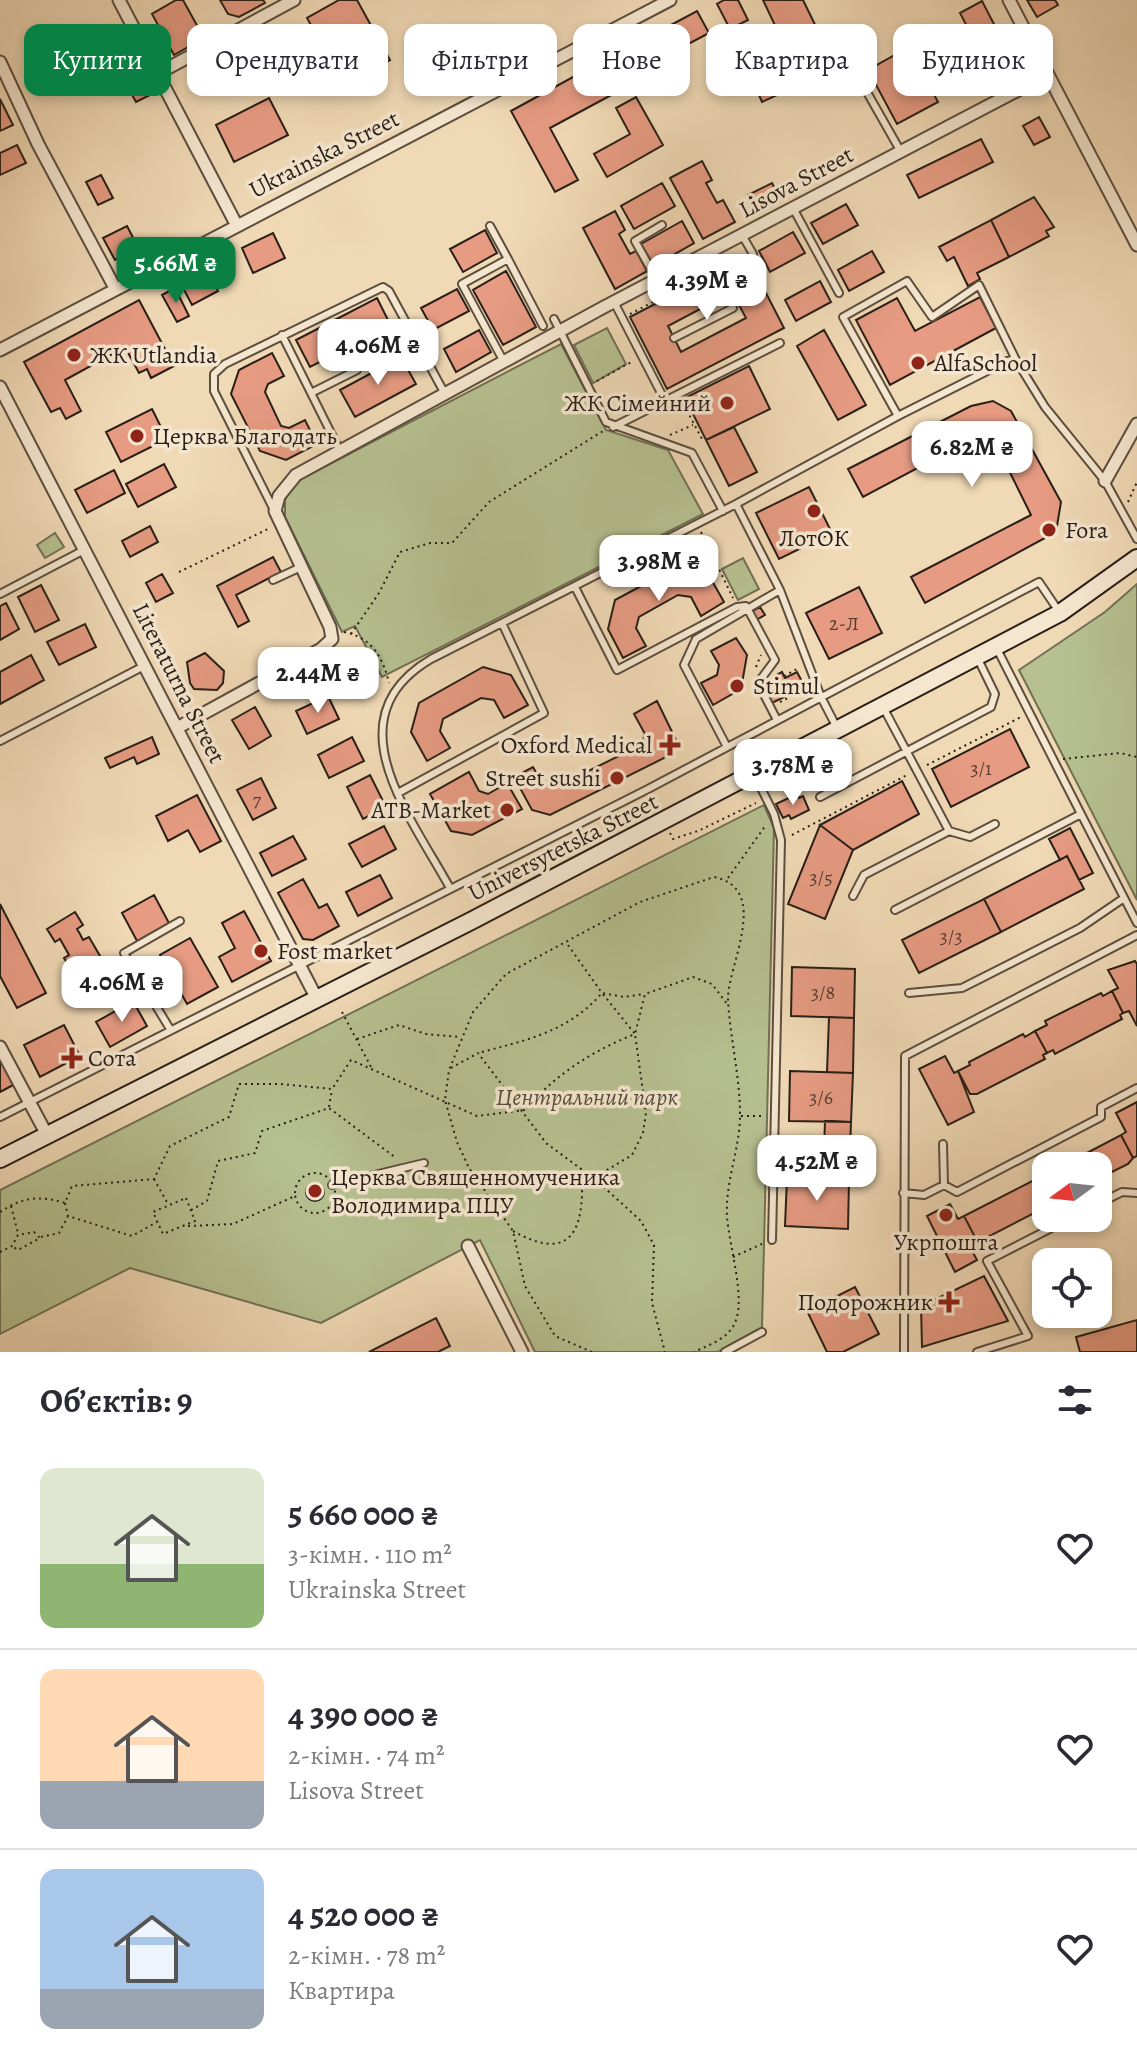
<!DOCTYPE html>
<html lang="uk">
<meta charset="utf-8">
<style>
:root{--surface:#fff;--page:#f7f7f7;--text:#2b2b33;--muted:#7c7c81;--line:#e1e1e2;--accent:#0b8043}
body{margin:0;font-family:Alegreya,serif;background:var(--page);color:var(--text);height:100vh;display:flex;flex-direction:column;font-size:30px;white-space:nowrap}
*{box-sizing:border-box;margin:0}
p{font-size:26px;color:var(--muted)}
.icon{flex:none;width:44px;height:44px;fill:none;stroke:currentColor;stroke-width:2;stroke-linecap:round;stroke-linejoin:round}
.map{position:relative;height:1352px;overflow:hidden}
.details{display:flex;flex-direction:column;background:var(--surface);flex:1}
.details>*{flex:none}
.top-card{position:absolute;left:24px;top:24px;width:1090px;height:72px;display:flex;gap:16px}
.needle{width:52px;rotate:255deg}
.controls{position:absolute;left:1032px;top:1152px;display:grid;gap:16px}
.controls a{display:grid;place-items:center;width:80px;height:80px;border-radius:16px;background:var(--surface);box-shadow:0 4px 12px #0003;font-size:40px}
.price{position:absolute;translate:-50% -68px;padding:0 18px;border-radius:16px;background:#fff;color:#222;font-size:26px;line-height:52px;filter:drop-shadow(0 2px 4px #0008)}
.price::after{content:'';position:absolute;left:50%;top:48px;width:24px;height:18px;margin-left:-12px;background:inherit;clip-path:polygon(0 0,100% 0,50% 100%)}
.price.current{background:var(--accent);color:#fff}
ul{padding:0;list-style:none}
li{display:flex;align-items:center;gap:24px;height:200px;padding:0 40px}
li+li{border-top:2px solid var(--line)}
li span{display:grid;place-items:center;flex:none;width:224px;height:160px;border-radius:16px;color:#555}
li>.icon{margin-inline-start:auto}
span .icon{width:96px;height:96px;fill:#fffc;stroke-width:1}
li b{font-size:34px}
h2{display:flex;justify-content:space-between;align-items:center;height:96px;padding:0 40px;font-size:34px}
.chip{padding:0 28px;border-radius:16px;background:var(--surface);box-shadow:0 4px 12px #0003;font-size:28px;line-height:72px}
.chip.current{background:var(--accent);color:#fff}
.map>svg:first-child{display:block}
.green{fill:#b6c090;stroke:#707054;stroke-width:2}
.building{fill:#e69b82;stroke:#291f18;stroke-width:2;fill-rule:evenodd}
.lines{fill:none;stroke-linecap:round;stroke-linejoin:round}
.service-casing{stroke:#5b4e3f;stroke-width:10}
.minor-casing{stroke:#5b4e3f;stroke-width:15}
.secondary-casing{stroke:#291f18;stroke-width:20}
.path{stroke:#291f18;stroke-width:2;stroke-dasharray:2 4;stroke-linecap:butt}
.service{stroke:#f5e6cf;stroke-width:6}
.minor{stroke:#f5e6cf;stroke-width:11}
.secondary{stroke:#f5e6cf;stroke-width:16}
.poi-dot{fill:#8f2418;stroke:#f5e6cf;stroke-width:3}
.labels{text-anchor:middle;dominant-baseline:central;stroke-width:7;stroke-linejoin:round;paint-order:stroke}
.number-label{font-size:20px;fill:#583e32}
.street-label{font-size:24px;fill:#291f18;stroke:#f5e6cf}
.poi-label{font-size:24px;fill:#291f18;stroke:#f5e6cf;text-anchor:start}
.park-label{font-size:24px;font-style:italic;fill:#534f3c;stroke:#f5e6cf}
</style>
<div class="map">
<svg width="1137" height="1352" viewBox="0 0 1137 1352">
<rect width="100%" height="100%" fill="#f0d9b5"/>
<filter id="stains"><feTurbulence type="fractalNoise" baseFrequency=".0025" numOctaves="4"/><feColorMatrix values="0 0 0 0 .2 0 0 0 0 .09 0 0 0 0 .02 0 0 0 .5 -.17"/></filter>
<radialGradient id="worn" r=".72"><stop offset=".6" stop-color="#630" stop-opacity="0"/><stop offset="1" stop-color="#630" stop-opacity=".3"/></radialGradient>
<path class="green" d="M607 328 626 364 593 383 574 345Z
M561 344 606 430 668 450 703 514 382 677 355 626 342 632 285 517V500L293 483Z
M55 533 64 547 45 558 37 545Z
M743 558 759 589 738 600 722 569Z
M1137 584V900L1019 670 1105 612Z
M764 805 774 828 762 1327 717 1352H535L480 1240 321 1323 130 1268 0 1334V1190Z"/>
<path class="building" d="M176 0H183L204 38 174 55 152 14Z
M220 0H263L265 3 239 17 228 14Z
M339 0H357L390 60 365 74 345 38 324 49 307 18Z
M724 0H738L748 20 730 29 717 4Z
M763 0H803L822 39 789 55Z
M1027 0H1055L1058 5 1037 17Z
M982 1 995 26 973 38 960 13Z
M697 11 709 33 681 48 669 26Z
M994 40 1004 58 975 74 965 56Z
M909 47 938 102 897 124 868 70Z
M624 49 641 79 550 128 578 180 555 192 511 111Z
M777 65 788 90 762 102 751 77Z
M147 85 152 94 136 102 131 93Z
M636 97 663 145 607 177 594 154 630 134 616 108Z
M269 98 288 135 234 162 216 125Z
M0 99 13 125 0 131Z
M1039 117 1050 137 1034 145 1023 126Z
M981 139 993 162 919 198 907 175Z
M17 145 26 163 0 175V153Z
M702 161 712 180 706 183 717 203 723 200 735 222 703 239 670 178Z
M101 175 113 198 98 205 86 182Z
M662 183 675 206 634 229 621 206Z
M772 183 780 199 756 211 748 195Z
M1034 197 1054 227 1046 231 1049 236 1009 257 991 220Z
M846 204 858 225 823 244 811 223Z
M615 211 625 230 619 234 630 254 636 251 647 271 615 289 583 228Z
M991 220 1009 257 977 273 980 279 968 286 954 257 947 261 939 247Z
M682 221 694 243 654 266 641 244Z
M127 226 138 247 115 260 103 238Z
M485 230 497 253 463 272 450 249Z
M793 232 805 253 770 272 759 251Z
M273 233 285 258 253 273 242 248Z
M872 251 884 272 849 291 838 270Z
M747 256 784 328 667 389 630 317ZM732 292 746 318 681 352 668 326Z
M506 271 536 327 503 345 473 290Z
M208 272 218 291 192 305 182 286Z
M820 281 831 302 796 321 785 300Z
M175 288 189 316 177 322 162 295Z
M457 289 469 311 433 330 421 308Z
M980 297 996 328 890 385 856 320 897 298 915 331Z
M377 298 391 326 310 367 296 340Z
M139 300 174 366 151 378 147 369 139 373 125 347 65 380 81 411 66 419 60 408 51 412 24 362Z
M479 330 491 352 456 372 444 349Z
M824 330 866 405 838 420 797 346Z
M272 353 284 376 268 384 265 392 281 426 289 428 305 420 317 444 286 460 260 451 231 394 239 370Z
M401 357 416 384 355 417 340 390Z
M749 366 770 409 706 440 685 398Z
M993 401 1011 411 1061 502 1056 532 925 603 911 577 1031 515 989 430 863 497 848 469 971 406Z
M152 409 167 439 121 462 106 432Z
M734 427 757 472 729 486 706 440Z
M164 464 176 487 138 507 126 484Z
M114 470 125 493 87 513 75 490Z
M809 487 832 533 779 559 756 513Z
M150 526 158 542 130 557 122 541Z
M273 557 281 572 236 595 249 621 238 627 217 586Z
M680 565 707 572 724 602 701 616 691 597 678 595 639 617 636 628 646 646 623 658 608 629 615 600Z
M162 574 173 593 156 602 146 583Z
M41 585 59 620 35 632 18 597Z
M859 587 882 633 829 659 806 613Z
M6 603 19 629 0 640V606Z
M760 607 765 615 756 620 751 612Z
M85 624 96 647 59 665 47 642Z
M736 638 747 655 741 689 713 705 701 683 717 675 719 665 711 651Z
M343 649 361 683 340 694 322 661Z
M205 653 224 671 223 683 217 690 194 689 190 683 187 662Z
M31 655 44 680 0 704V672Z
M483 667 511 675 528 705 504 718 494 700 481 698 461 709 443 719 440 731 450 748 427 761 411 732 419 703Z
M782 672 785 678 797 672 805 687 772 703 765 688 778 682 775 676Z
M328 696 339 719 307 734 296 711Z
M657 701 677 742 670 755 550 815 532 810 514 777 533 767 542 783 554 788 641 745 645 734 634 714Z
M255 707 271 736 249 749 232 720Z
M1010 729 1029 767 951 807 932 769Z
M152 737 159 754 137 764 134 757 110 768 105 758Z
M352 737 364 761 329 778 318 755Z
M469 772 479 791 488 794 507 783 522 809 472 835 451 831 430 794Z
M370 775 386 807 363 819 347 787Z
M261 778 276 808 253 820 237 790Z
M902 781 919 814 853 850 820 825Z
M797 794 799 798 803 796 809 810 791 819 789 815 783 818 776 804Z
M197 795 221 841 200 852 188 830 168 841 156 816Z
M820 825 853 850 825 919 788 904Z
M384 826 396 849 362 867 349 844Z
M1070 828 1093 873 1079 880 1067 856 1060 860 1049 839Z
M293 836 306 859 272 876 260 853Z
M1067 856 1084 889 1001 932 984 899Z
M380 875 392 898 358 916 346 892Z
M303 879 319 908 327 904 339 926 313 940 303 939 278 893Z
M154 895 169 923 137 941 122 913Z
M984 899 1001 932 919 973 902 940Z
M0 904 46 993 17 1008 0 976Z
M244 911 271 961 232 982 219 957 235 948 222 923Z
M75 912 83 925 77 929 80 934 83 940 89 937 103 961 96 966 105 981 109 978 115 987 91 1001 84 989 89 987 80 971 74 974 64 958 69 955 60 939 55 942 47 929Z
M190 938 218 987 187 1004 160 955Z
M1135 961 1137 964V1026L1129 1011 1123 1013 1112 991 1118 988 1108 970Z
M792 967 855 969 854 1018 791 1016Z
M1112 991 1123 1013 1120 1015 1122 1019 1055 1054 1053 1050 1047 1053 1035 1031 1047 1025 1045 1021 1101 993 1103 996Z
M133 1001 147 1026 110 1047 96 1022Z
M829 1017 854 1018 853 1073 827 1072Z
M64 1025 80 1056 40 1077 24 1045Z
M1035 1031 1047 1053 1043 1055 1045 1059 977 1094H970L958 1071 970 1065 969 1062 1023 1034 1025 1037Z
M0 1051 17 1083 0 1092Z
M945 1056 954 1073 958 1071 974 1112 948 1125 919 1069Z
M790 1071 853 1073 851 1122 789 1121Z
M1137 1102V1156L1133 1158 1121 1135 1126 1132 1116 1113Z
M825 1121 851 1122 849 1180 823 1179Z
M1121 1135 1133 1158 1128 1164 1098 1179V1166H1062Z
M1042 1176 1046 1184V1207L982 1240 980 1237 976 1239 964 1216Z
M787 1178 849 1180 848 1229 785 1226Z
M306 1192a9 9 0 1 1 18 0a9 9 0 1 1-18 0Z
M950 1204 958 1219 964 1216 976 1239 968 1243 977 1260 955 1272 927 1216Z
M984 1276 1008 1321 922 1347 921 1306Z
M855 1287 879 1334 843 1352H827L807 1311Z
M436 1318 450 1346 438 1352H369Z
M1137 1320V1352H1080L1076 1337Z"/>
<g class="lines">
<defs>
<path id="service" d="M851 64 901 152
M793 208 839 293
M490 226 508 259
M742 235 753 254
M657 280 635 241 662 225
M614 302 661 393
M554 319 606 422 692 453 723 511
M282 335 340 451
M674 338 733 308
M381 357 415 339
M1016 360 979 285 932 317 907 281 843 317 898 416 1007 361 1016 360 1045 407 1105 481 1137 539
M504 362 462 284 508 259 543 326
M311 393 357 370
M613 427 780 343
M736 504 780 590 821 697 836 726
M275 512 214 391V374L225 364 383 287 389 291 445 394
M273 580 301 567
M575 587 617 670 737 607 746 606 775 660 758 683 777 720
M0 594 86 549
M996 647 1081 814
M883 707 949 831
M0 741 144 666
M727 747 684 665 696 639 780 590
M754 774 774 814 781 840 772 1240
M398 793 544 713 502 623
M820 797 991 707 995 694 977 657
M450 888C410 815 331 718 431 659L736 504 898 416
M853 896 864 875 949 831 970 837 995 824
M895 910 1081 814 1137 923
M909 993 962 988 1080 928 1124 898
M170 1029 124 953 180 921
M0 1117 648 789 1039 582 1060 613
M943 1144 944 1185
M332 1185 424 1163
M903 1193 924 1195 944 1185 957 1192 1101 1117V1107L1137 1088
M1098 1204 1122 1192 1137 1193
M725 1352 762 1332
M904 1352 905 1056 1137 935
M977 1352 1028 1336 987 1261 1071 1218"/>
<path id="minor" d="M119 0 236 224
M1009 0 1137 245
M0 62 38 144 115 288
M157 74 294 0
M0 350 670 0
M0 387 317 999
M1105 481 1137 424
M177 728 321 649 332 639 330 627 275 511 279 496 296 475 604 307 1045 76
M0 1047 47 1135
M468 1246 522 1352"/>
<path id="secondary" d="M0 1159 471 921 1060 613 1137 558"/>
</defs>
<use href="#service" class="service-casing"/>
<use href="#minor" class="minor-casing"/>
<use href="#secondary" class="secondary-casing"/>
<path class="path" d="M630 314 742 256
M597 381 633 361
M684 405 702 439
M670 435 693 425
M1128 502 1137 482
M701 532 733 598
M179 572 270 528
M344 632C371 637 383 657 389 683
M351 634 379 593 400 552 430 543H452L489 502 603 431
M756 667 761 655
M784 676 799 668
M780 702 807 688
M1063 759 1120 753 1137 757
M927 765 1021 717
M670 833 673 839 698 831 756 803
M792 835 907 775
M728 878 766 825
M568 945 602 993 624 997 644 994
M342 1012 371 1067
M357 1039 399 1025 426 1034 460 1037
M451 1068 478 1053 546 1143 596 1180 641 1221 654 1245 652 1303 665 1352
M329 1107 332 1090
M741 1116H763
M295 1193a20 20 0 1 1 40 0a20 20 0 1 1-40 0Z
M154 1179 168 1204
M186 1198 195 1221 163 1234 153 1212Z
M65 1203 68 1216 132 1236 157 1222
M11 1206 18 1233
M191 1210 207 1201 218 1161 255 1153 262 1131 329 1108 396 1158
M0 1212C23 1197 39 1195 65 1203L72 1186 154 1179 170 1146 229 1117 239 1084H280L332 1089 351 1060 477 1116 524 1110C557 1074 590 1052 635 1034L602 993C568 1032 527 1040 478 1053
M188 1226 233 1224 295 1196
M513 1231C563 1259 583 1240 582 1185L632 1155 643 1133 646 1113 635 1034 645 994 693 977 712 984 728 1005
M41 1237 59 1233 68 1216
M0 1252 12 1246 18 1235 34 1232 40 1238 18 1250 12 1246
M733 1257 764 1243
M592 1352 555 1336 525 1286 513 1231 469 1168 457 1142 445 1100 449 1070 473 1012 506 974 640 902 714 877C772 889 727 966 728 1000 730 1038 740 1076 740 1115 740 1149 725 1182 727 1217 729 1244 745 1296 736 1320 730 1338 711 1344 694 1352"/>
<use href="#service" class="service"/>
<use href="#minor" class="minor"/>
<use href="#secondary" class="secondary"/>
</g>
<g class="poi-dot">
<circle cx="74" cy="355" r="8"/>
<circle cx="918" cy="363" r="8"/>
<circle cx="727" cy="403" r="8"/>
<circle cx="137" cy="436" r="8"/>
<circle cx="814" cy="511" r="8"/>
<circle cx="1049" cy="530" r="8"/>
<circle cx="737" cy="686" r="8"/>
<path d="M666 733h8v8h8v8h-8v8h-8v-8h-8v-8h8z"/>
<circle cx="617" cy="778" r="8"/>
<circle cx="507" cy="810" r="8"/>
<circle cx="261" cy="951" r="8"/>
<path d="M68 1046h8v8h8v8h-8v8h-8v-8h-8v-8h8z"/>
<circle cx="315" cy="1191" r="8"/>
<circle cx="946" cy="1215" r="8"/>
<path d="M945 1290h8v8h8v8h-8v8h-8v-8h-8v-8h8z"/>
</g>
<g class="labels">
<g class="number-label">
<text x="844" y="623">2-Л</text>
<text x="981" y="768">3/1</text>
<text x="257" y="799">7</text>
<text x="821" y="877">3/5</text>
<text x="951" y="936">3/3</text>
<text x="823" y="992">3/8</text>
<text x="821" y="1097">3/6</text>
</g>
<g class="street-label">
<text transform="translate(324 154) rotate(-27)">Ukrainska Street</text>
<text transform="translate(796 182) rotate(-28)">Lisova Street</text>
<text transform="translate(179 683) rotate(63)">Literaturna Street</text>
<text transform="translate(563 847) rotate(-27)">Universytetska Street</text>
</g>
<g class="poi-label">
<text x="90" y="355">ЖК Utlandia</text>
<text x="934" y="363">AlfaSchool</text>
<text x="711" y="403" text-anchor="end">ЖК Сімейний</text>
<text x="153" y="436">Церква Благодать</text>
<text x="1065" y="530">Fora</text>
<text x="814" y="538" text-anchor="middle">ЛотОК</text>
<text x="753" y="686">Stimul</text>
<text x="652" y="745" text-anchor="end">Oxford Medical</text>
<text x="601" y="778" text-anchor="end">Street sushi</text>
<text x="491" y="810" text-anchor="end">ATB-Market</text>
<text x="277" y="951">Fost market</text>
<text x="88" y="1058">Сота</text>
<text x="331" y="1177">Церква Священномученика<tspan x="331" dy="28">Володимира ПЦУ</tspan></text>
<text x="946" y="1242" text-anchor="middle">Укрпошта</text>
<text x="933" y="1302" text-anchor="end">Подорожник</text>
</g>
<g class="park-label">
<text x="587" y="1097">Центральний парк</text>
</g>
</g>
<rect width="100%" height="100%" filter="url(#stains)"/>
<rect width="100%" height="100%" fill="url(#worn)"/>
</svg>
<div class="controls">
<a><svg class="needle" viewBox="-14 -14 28 28"><path d="M0-13l5 13h-10z" fill="#e53935"/><path d="M0 13l5-13h-10z" fill="#7c7c81"/></svg></a>
<a><svg class="icon" aria-label="locate" viewBox="0 0 24 24"><circle cx="12" cy="12" r="6"/><path d="M12 2v4M12 18v4M2 12h4M18 12h4"/></svg></a>
</div>
<b class="price current" style="left:176px;top:305px">5.66M ₴</b>
<b class="price" style="left:707px;top:322px">4.39M ₴</b>
<b class="price" style="left:378px;top:387px">4.06M ₴</b>
<b class="price" style="left:972px;top:489px">6.82M ₴</b>
<b class="price" style="left:659px;top:603px">3.98M ₴</b>
<b class="price" style="left:318px;top:715px">2.44M ₴</b>
<b class="price" style="left:793px;top:807px">3.78M ₴</b>
<b class="price" style="left:122px;top:1024px">4.06M ₴</b>
<b class="price" style="left:817px;top:1203px">4.52M ₴</b>
<div class="top-card">
<a class="chip current">Купити</a>
<a class="chip">Орендувати</a>
<a class="chip">Фільтри</a>
<a class="chip">Нове</a>
<a class="chip">Квартира</a>
<a class="chip">Будинок</a>
</div>
</div>
<section class="details">
<h2>Об’єктів: 9<svg class="icon" aria-label="filters" viewBox="0 0 24 24"><path d="M4 7h16M4 17h16"/><circle cx="9" cy="7" r="2"/><circle cx="15" cy="17" r="2"/></svg></h2>
<ul>
<li><span style="background:linear-gradient(#dfe7d0 60%,#8fb573 0)"><svg class="icon" aria-label="home" viewBox="0 0 24 24"><path d="M3 11l9-7 9 7M6 9v11h12V9"/></svg></span><div><b>5 660 000 ₴</b><p>3-кімн. · 110 m²</p><p>Ukrainska Street</p></div><svg class="icon" aria-label="heart" viewBox="0 0 24 24"><path d="M12 20l-8-8c-3-5 5-10 8-4 3-6 11-1 8 4z"/></svg></li>
<li><span style="background:linear-gradient(#ffd9b3 70%,#9aa5b1 0)"><svg class="icon" aria-label="home" viewBox="0 0 24 24"><path d="M3 11l9-7 9 7M6 9v11h12V9"/></svg></span><div><b>4 390 000 ₴</b><p>2-кімн. · 74 m²</p><p>Lisova Street</p></div><svg class="icon" aria-label="heart" viewBox="0 0 24 24"><path d="M12 20l-8-8c-3-5 5-10 8-4 3-6 11-1 8 4z"/></svg></li>
<li><span style="background:linear-gradient(#a9c7e8 75%,#9aa5b1 0)"><svg class="icon" aria-label="home" viewBox="0 0 24 24"><path d="M3 11l9-7 9 7M6 9v11h12V9"/></svg></span><div><b>4 520 000 ₴</b><p>2-кімн. · 78 m²</p><p>Квартира</p></div><svg class="icon" aria-label="heart" viewBox="0 0 24 24"><path d="M12 20l-8-8c-3-5 5-10 8-4 3-6 11-1 8 4z"/></svg></li>
</ul>
</section>
